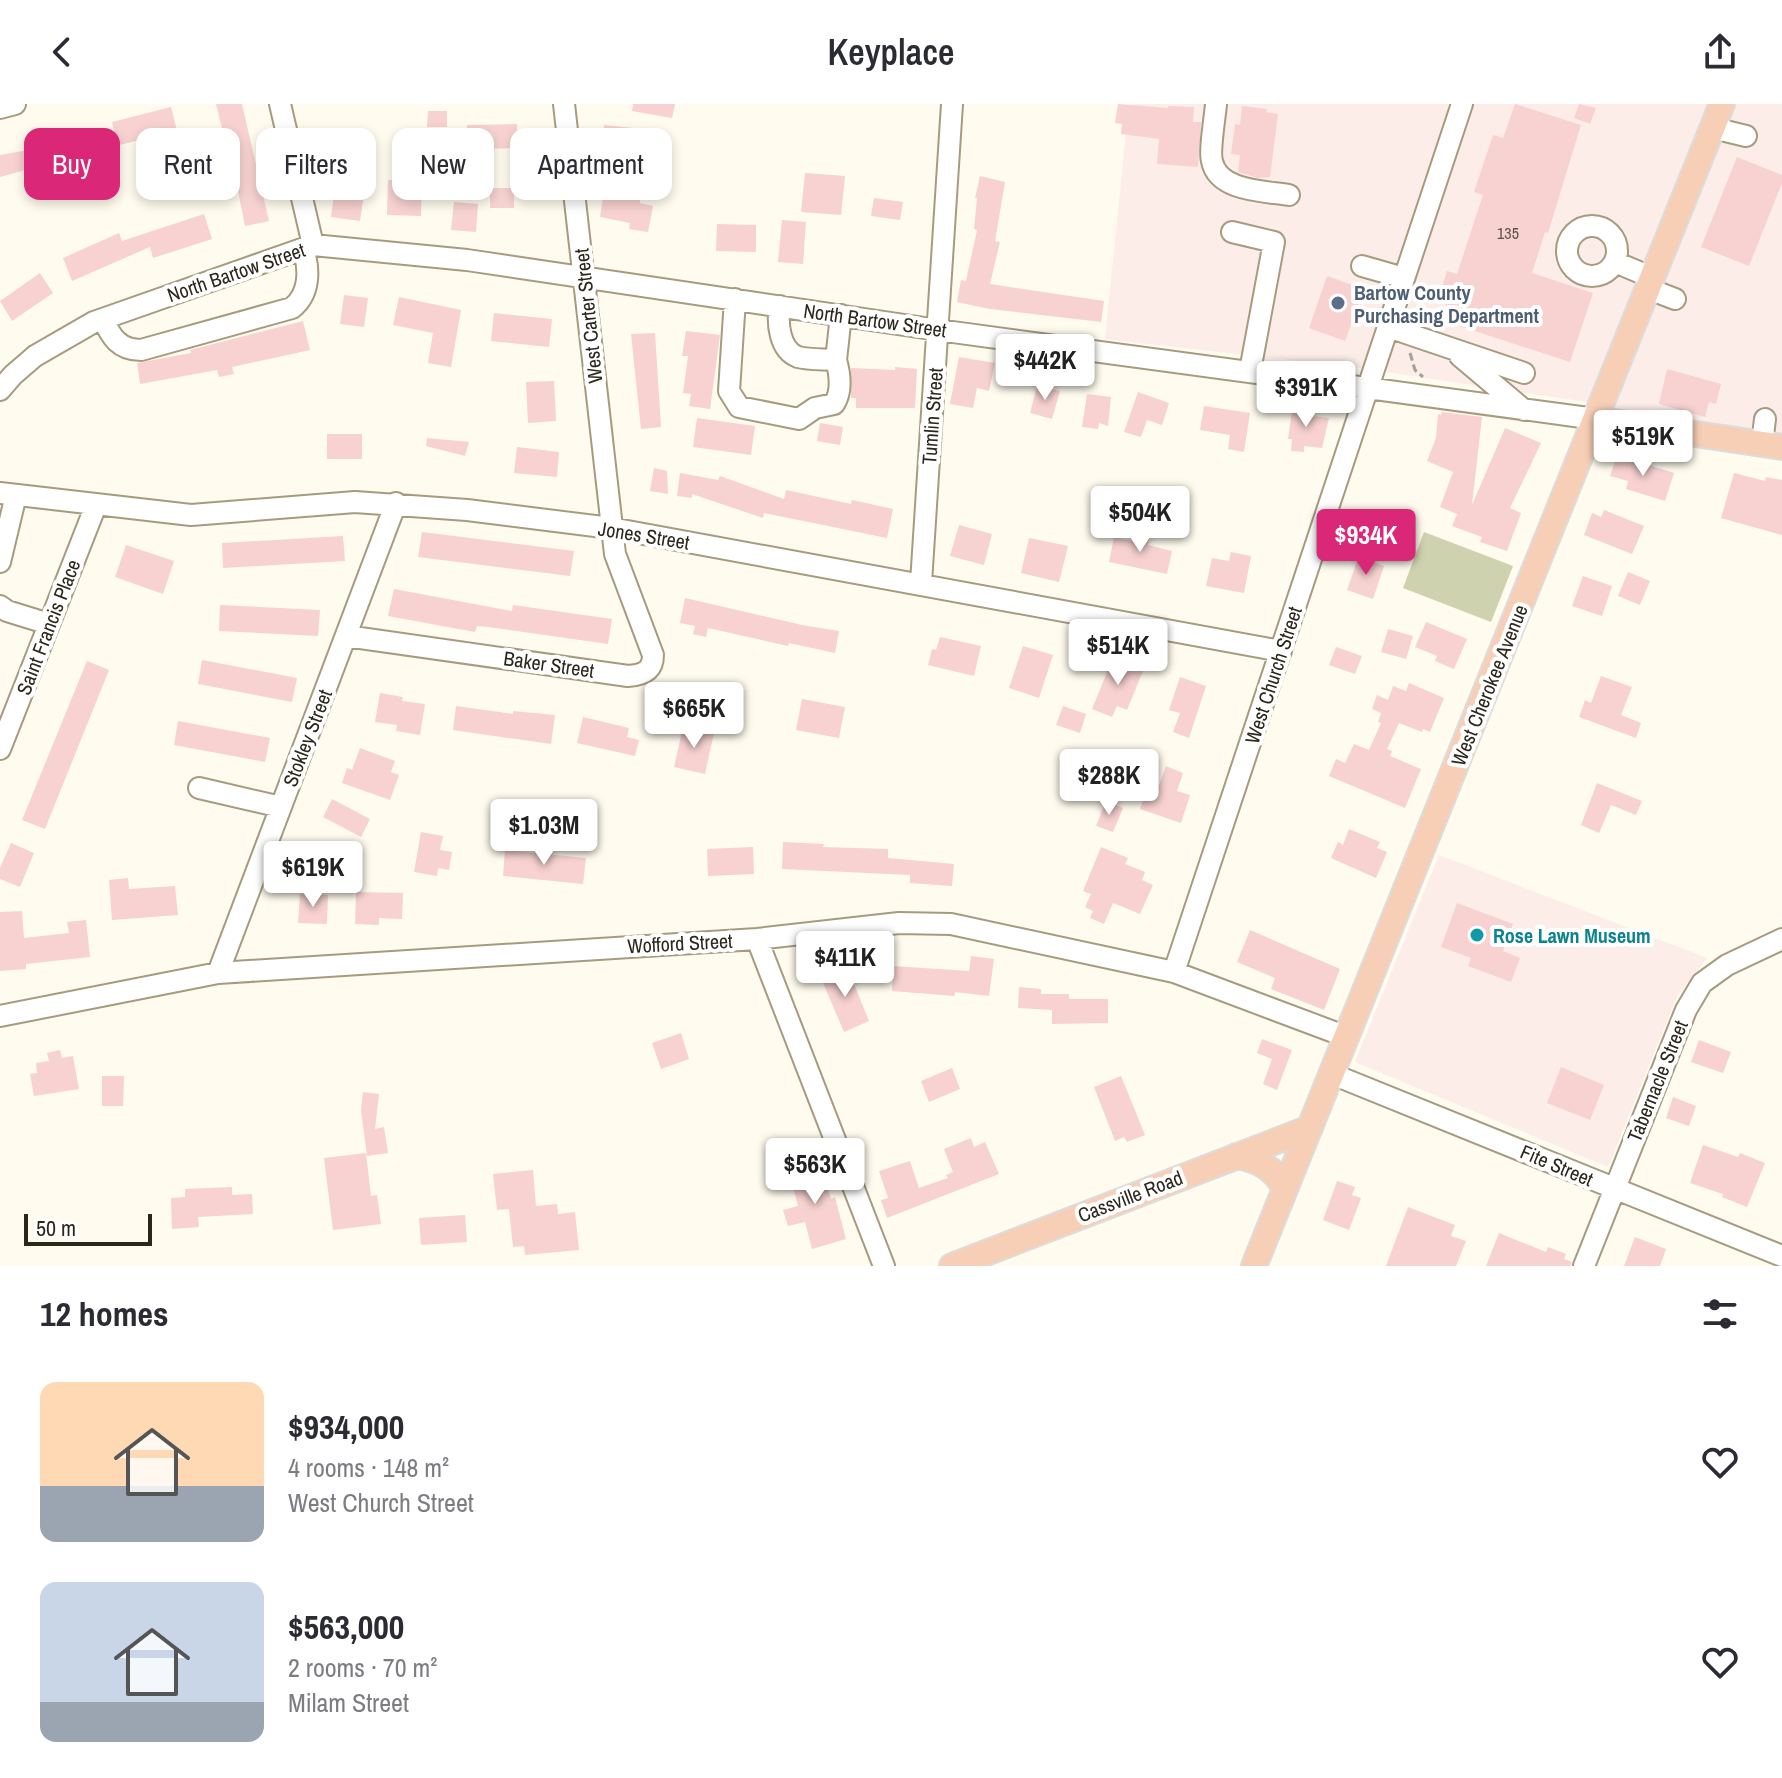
<!DOCTYPE html>
<meta charset="utf-8">
<style>
:root{--surface:#fff;--page:#f2f2f3;--text:#2b2b33;--muted:#7c7c81;--accent:#db2777}
body{margin:0;font-family:"Archivo Narrow",sans-serif;background:var(--page);color:var(--text);height:100vh;display:flex;flex-direction:column;font-size:30px;white-space:nowrap}
*{box-sizing:border-box;margin:0}
p{font-size:26px;color:var(--muted)}
.icon{flex:none;width:44px;height:44px;fill:none;stroke:currentColor;stroke-width:2;stroke-linecap:round;stroke-linejoin:round}
.map{position:relative;height:1162px;overflow:hidden}
.drawer{display:flex;flex-direction:column;background:var(--surface);flex:1}
.drawer>*{flex:none}
.banner{position:absolute;left:24px;top:24px;width:800px;height:72px;display:flex;gap:16px}
.scale{position:absolute;left:24px;bottom:20px;width:128px;box-sizing:border-box;padding-left:8px;border:4px solid #2b271c;border-top:0;font-size:22px;line-height:28px;white-space:nowrap;color:#2b271c;-webkit-text-stroke:6px #fff;paint-order:stroke}
.price{position:absolute;translate:-50% -68px;padding:0 18px;border-radius:8px;background:#fff;color:#222;font-size:26px;line-height:52px;filter:drop-shadow(0 2px 4px #0008)}
.price::after{content:'';position:absolute;left:50%;top:48px;width:24px;height:18px;margin-left:-12px;background:inherit;clip-path:polygon(0 0,100% 0,50% 100%)}
.price.selected{background:var(--accent);color:#fff}
ul{padding:0;list-style:none}
li{display:flex;align-items:center;gap:24px;height:200px;padding:0 40px}
li span{display:grid;place-items:center;flex:none;width:224px;height:160px;border-radius:16px;color:#555}
li>.icon{margin-inline-start:auto}
span .icon{width:96px;height:96px;fill:#fffc;stroke-width:1}
li b{font-size:34px}
h2{display:flex;justify-content:space-between;align-items:center;height:96px;padding:0 40px;font-size:34px}
.chip{padding:0 28px;border-radius:16px;background:var(--surface);box-shadow:0 4px 12px #0003;font-size:28px;line-height:72px}
.chip.selected{background:var(--accent);color:#fff}
header{display:flex;justify-content:space-between;align-items:center;height:104px;padding:0 40px;background:var(--surface);font-size:36px;font-weight:600}
.map>svg:first-child{display:block}
.commercial{fill:#fcede9}
.green{fill:#ced2ae}
.building{fill:#f7d2d0}
.lines{fill:none;stroke-linecap:round;stroke-linejoin:round}
.minor-casing{stroke:#a69b7f;stroke-width:24}
.major-casing{stroke:#dddcdb;stroke-width:28}
.path{stroke:#a5a195;stroke-width:3;stroke-dasharray:8 4;stroke-linecap:butt}
.minor{stroke:#fff;stroke-width:20}
.major{stroke:#f7cfb7;stroke-width:24}
.service-dot{fill:#5c6f8a;stroke:#fff;stroke-width:3}
.culture-dot{fill:#0f9aa8;stroke:#fff;stroke-width:3}
.labels{text-anchor:middle;dominant-baseline:central;stroke-width:8;stroke-linejoin:round;paint-order:stroke}
.number-label{font-size:16px;fill:#5e5249}
.street-label{font-size:20px;fill:#2b271c;stroke:#fff}
.service-label{font-size:20px;font-weight:bold;fill:#4e5e75;stroke:#fff;text-anchor:start}
.culture-label{font-size:20px;font-weight:bold;fill:#0d838f;stroke:#fff;text-anchor:start}
</style>
<header><svg class="icon" aria-label="back" viewBox="0 0 24 24"><path d="M15 5l-7 7 7 7"/></svg>Keyplace<svg class="icon" aria-label="share" viewBox="0 0 24 24"><path d="M12 15V3M7 8l5-5 5 5M5 13v7h14v-7"/></svg></header>
<div class="map">
<svg width="1782" height="1162" viewBox="0 0 1782 1162">
<rect width="100%" height="100%" fill="#fffbee"/>
<path class="commercial" d="M1129 0H1782V343L1625 305 1580 297 1359 264 1105 235Z
M1439 751 1707 854 1677 892 1608 1063 1355 958Z"/>
<path class="green" d="M1424 428 1513 462 1491 518 1403 484Z"/>
<path class="building" d="M216 0H242L269 117 245 122 231 52 229 53Z
M633 0H675L672 14 632 7Z
M1118 0 1168 4V2L1194 3 1193 18H1201L1198 63 1157 60 1159 35 1121 30 1122 20 1115 19Z
M1515 0 1581 21 1548 129 1545 128 1532 169 1593 189 1570 258 1441 216 1449 192 1440 189 1447 167 1457 170 1483 91 1474 88 1493 31 1503 34Z
M1579 0 1596 4 1590 20 1574 14Z
M1242 2 1267 5 1266 8 1278 10 1270 73 1258 74 1238 68 1240 51 1231 50 1235 20 1240 21Z
M171 3 177 27 95 47 97 59 37 69 36 63 0 73V51L115 31 112 18Z
M428 7H447V23H427Z
M517 20V44L468 45 467 21Z
M604 21 633 24 629 64H640V99L653 102 648 128 629 125 630 119 600 113 604 86H602Z
M1737 53 1782 71V79L1749 162 1701 143Z
M805 69 845 72 841 111 801 108Z
M980 72 1005 78 995 137 1000 138 990 180 1104 197 1101 218 990 205 957 198 961 176 966 177 977 126 974 125 977 94H975Z
M336 74 366 78 360 117 331 113Z
M388 76 422 77 421 112 387 111Z
M490 84H514V104H490Z
M874 94 903 98 900 116 871 112Z
M454 98 478 100 476 128 451 126Z
M204 110 212 135 153 154 150 143 72 177 63 154 119 129 122 137Z
M782 116 806 118 803 160 778 158Z
M717 120 756 121V148L716 147Z
M40 169 53 189 12 217 0 197Z
M1327 172 1364 185 1345 237 1309 224Z
M344 191 368 194 364 223 340 220Z
M399 193 461 206 451 263 428 259 433 229 393 221Z
M494 209 552 215 549 243 491 237Z
M303 217 310 246 232 263 234 270 219 273 217 266 140 280 137 259 191 249 190 246Z
M686 227 720 231 710 305 689 302 691 290 683 289 688 252H682Z
M655 229 661 323 641 325 631 230Z
M959 253 995 259 989 287 977 284 973 304 950 300Z
M895 263 917 265 915 304H856V294H851V264L895 266Z
M1667 265 1721 280 1716 300 1709 298 1705 313 1659 300Z
M554 277 556 317 528 319 526 278Z
M1037 282 1060 287 1052 315 1030 309Z
M1138 288 1169 299 1162 321 1147 316 1141 333 1124 328Z
M1087 290 1111 293 1108 322 1099 319 1098 325 1082 323Z
M1293 300 1312 302 1311 312 1329 314 1322 344 1304 342V348L1291 347 1292 335H1288Z
M1204 302 1250 309 1244 348 1228 345 1230 331 1200 326Z
M1442 308 1482 313 1472 401 1505 324 1541 339 1510 404 1521 409 1507 447 1480 438 1482 433 1452 422 1457 410 1440 403 1453 368 1427 357 1436 334 1438 310 1441 311Z
M697 314 755 322 751 351 693 343Z
M820 319 843 323 840 341 817 337Z
M327 330H362V355H327Z
M427 334 469 338 465 352 426 342Z
M517 343 559 348 557 373 514 369Z
M1617 351 1674 369 1665 397 1626 385 1628 377 1610 372Z
M654 364 667 367 668 390 650 387Z
M680 369 718 376 720 372 784 395 786 386 851 400 852 396 893 405 887 434 764 409 763 414 692 390V394L677 392Z
M1734 369 1765 377 1766 373 1782 376V431L1721 414Z
M1604 406 1644 422 1632 450 1584 431 1592 409 1601 413Z
M959 421 992 430 984 461 950 452Z
M1134 426 1150 429 1148 441 1172 447 1167 470 1109 458 1114 433 1132 437Z
M422 428 574 447 570 472 418 453Z
M343 432 345 457 223 464 222 439Z
M1029 434 1068 442 1059 478 1021 469Z
M126 441 174 457 163 490 115 473Z
M1231 448 1251 452 1244 489 1206 482 1212 454 1229 457Z
M1360 449 1375 454 1373 458 1384 462 1373 495 1347 486Z
M1628 468 1650 477 1640 501 1618 492Z
M1583 472 1612 482 1602 512 1572 502Z
M394 485 512 507 513 501 612 515 608 540 488 523 477 522 475 528 388 512Z
M685 494 802 521 839 527 835 549 789 539 788 542 708 524 706 533 693 530 695 522 680 519Z
M220 501 320 506 318 532 219 527Z
M1426 518 1467 535 1454 565 1435 557 1437 552 1415 543Z
M1388 525 1413 532 1406 555 1381 548Z
M940 533 981 542 974 572 928 561 932 545 936 546Z
M1023 542 1053 551 1039 594 1009 584Z
M1336 543 1362 552 1355 570 1329 561Z
M1128 555 1145 562 1127 606 1117 602 1112 613 1092 605 1112 556 1126 561Z
M202 556 297 574 292 598 198 580Z
M87 557 109 566 45 725 22 716Z
M1601 572 1632 583 1621 611 1641 619 1636 634 1579 613 1585 596 1591 599Z
M1180 573 1206 582 1189 634 1173 628 1180 609 1169 606Z
M1409 579 1444 594 1430 628 1423 625 1422 628 1399 619 1387 645 1392 647 1390 652 1421 665 1405 704 1329 672 1336 655 1345 659 1354 640 1369 646 1381 619 1378 618 1381 609 1372 605 1377 591 1388 596 1393 582 1406 587Z
M380 589 403 593 402 597 425 600 420 631 396 627 397 621 375 618Z
M802 595 845 603 839 634 796 626Z
M456 602 513 610V607L555 611 551 640 453 626Z
M1063 602 1086 610 1080 629 1056 621Z
M583 613 629 624 627 633 639 636 635 652 577 639Z
M178 617 270 634 265 658 174 641Z
M683 623 714 629 705 670 674 663Z
M360 644 395 657 391 668 399 671 390 696 342 679 347 664 352 666Z
M1166 662 1183 669 1177 687 1190 691 1181 719 1140 705 1149 678 1159 681Z
M1597 679 1642 697 1636 711 1611 701 1599 729 1581 721Z
M332 695 370 715 361 733 323 713Z
M1106 697 1123 704 1113 728 1096 722Z
M1349 725 1380 738 1377 744 1387 748 1376 774 1331 754 1338 738 1343 741Z
M421 728 443 732 440 746 452 748 449 766 438 764 437 772 414 768Z
M783 738 824 740 823 743 888 745V754L954 760 952 782 910 779V771L782 765Z
M11 739 34 749 20 783 0 775V764Z
M753 743 754 770 708 772 707 745Z
M1101 743 1128 754 1125 760 1145 768 1142 776 1153 781 1140 810 1113 799 1104 820 1090 814 1093 807 1085 803 1091 790 1083 787Z
M505 746 586 754 583 780 503 772Z
M128 774 129 785 175 782 178 811 112 816 109 776Z
M356 788 403 789 402 815 379 814V821L355 820Z
M300 790 328 791 327 820 298 819Z
M1457 799 1513 820 1503 847 1520 854 1511 878 1468 862 1471 854 1441 843Z
M22 807 24 834 69 829 67 818 86 816 90 853 26 860V865L0 867V808Z
M1250 826 1340 865 1324 906 1271 885 1275 874 1237 858Z
M971 852 994 855 989 892 955 888 954 892 892 887 893 862 969 867Z
M847 863 869 917 844 928 821 874Z
M1019 883 1041 885V890H1069V895H1108V919L1052 920V906L1018 904Z
M681 929 689 955 661 965 652 939Z
M1262 935 1292 946 1277 986 1263 980 1272 955 1257 949Z
M1699 936 1731 948 1723 969 1691 958Z
M60 946 62 954 73 952 79 985 34 992 30 970 37 969 36 959 49 957 47 949Z
M1561 963 1604 981 1590 1016 1547 999Z
M952 964 960 985 929 998 921 977Z
M102 972H124L123 1002H102Z
M1121 972 1145 1031 1127 1038 1124 1033 1115 1037 1094 983Z
M363 988 379 990 375 1025 384 1023 388 1049 367 1052 361 1006Z
M1673 993 1696 1002 1689 1022 1666 1014Z
M971 1034 974 1043 985 1038 999 1070 887 1114 881 1096 888 1094 879 1067 910 1057 919 1084 948 1074 946 1071 953 1068 944 1045Z
M1703 1041 1738 1053 1740 1049 1765 1059 1747 1103 1722 1093 1723 1090 1690 1079Z
M366 1049 371 1092 377 1091 381 1120 333 1126 324 1054Z
M814 1056 817 1069 823 1067 831 1095 835 1093 846 1135 812 1145 805 1118 788 1122 783 1106 798 1102 788 1063Z
M533 1066 536 1102 557 1100 558 1110 575 1108 579 1146 525 1151 524 1142 513 1143 509 1105 497 1106 493 1070Z
M1337 1077 1355 1083 1352 1091 1361 1094 1349 1126 1323 1116Z
M232 1083V1091L252 1090 253 1110 198 1113 199 1123 172 1125 171 1094 185 1093V1085Z
M1408 1103 1455 1121 1451 1132 1466 1137 1456 1162H1386Z
M465 1111 467 1138 421 1141 419 1114Z
M1499 1129 1546 1148 1548 1143 1566 1150 1564 1155 1572 1158 1571 1162H1486Z
M1635 1133 1666 1145 1660 1162H1624Z"/>
<g class="lines">
<defs>
<path id="minor" d="M280 0 313 141
M1216 0C1215 13 1209 47 1212 57 1218 88 1266 87 1289 91
M0 4 15 0
M1713 24 1746 32
M1567 147a25 25 0 1 1 50 0a25 25 0 1 1-50 0Z
M1232 128 1274 138 1250 267
M1615 158 1653 174
M1362 162 1404 174
M1649 185 1675 195
M735 195 729 287 739 303 799 315 815 304 834 300C842 288 840 270 836 256 825 255 809 256 798 253 779 246 777 218 780 202
M103 215C111 233 119 246 141 246L292 204C310 190 310 165 303 145
M1388 223 1524 269
M1460 252 1524 306
M836 256 841 211
M0 286 13 271 35 252 94 218 313 141 467 156 938 226 1596 315
M1762 340 1765 315
M0 389 191 411 355 398 467 406 611 424 1281 547
M0 458 16 391
M921 479 952 0
M0 502 7 507 49 520
M346 532 628 572C643 571 653 567 653 551L615 450 564 0
M0 645 96 401
M199 684 281 703
M757 835 884 1162
M1174 868 1462 0
M218 869 396 399
M0 912 218 869 757 835 899 819 951 820 1174 868 1347 933
M1332 970 1782 1152
M1584 1162 1686 906 1702 879 1727 861 1782 835"/>
<path id="major" d="M1596 315 1782 343
M1236 1052C1258 1055 1275 1065 1285 1085
M952 1162 1310 1024
M1254 1162 1722 0"/>
</defs>
<use href="#minor" class="minor-casing"/>
<use href="#major" class="major-casing"/>
<path class="path" d="M1410 249 1415 266 1423 273"/>
<use href="#minor" class="minor"/>
<use href="#major" class="major"/>
</g>
<circle class="service-dot" cx="1338" cy="199" r="8"/>
<circle class="culture-dot" cx="1477" cy="831" r="8"/>
<g class="labels">
<g class="number-label">
<text x="1508" y="129">135</text>
</g>
<g class="street-label">
<text transform="translate(236 168) rotate(-19)">North Bartow Street</text>
<text transform="translate(588 212) rotate(-96)">West Carter Street</text>
<text transform="translate(875 216) rotate(8)">North Bartow Street</text>
<text transform="translate(932 312) rotate(-86)">Tumlin Street</text>
<text transform="translate(644 431) rotate(9)">Jones Street</text>
<text transform="translate(48 523) rotate(-69)">Saint Francis Place</text>
<text transform="translate(549 560) rotate(8)">Baker Street</text>
<text transform="translate(1273 571) rotate(-72)">West Church Street</text>
<text transform="translate(1489 581) rotate(-68)">West Cherokee Avenue</text>
<text transform="translate(307 634) rotate(-69)">Stokley Street</text>
<text transform="translate(680 839) rotate(-3)">Wofford Street</text>
<text transform="translate(1657 977) rotate(-68)">Tabernacle Street</text>
<text transform="translate(1557 1061) rotate(23)">Fite Street</text>
<text transform="translate(1130 1092) rotate(-21)">Cassville Road</text>
</g>
<g class="service-label">
<text x="1354" y="188">Bartow County<tspan x="1354" dy="23">Purchasing Department</tspan></text>
</g>
<g class="culture-label">
<text x="1493" y="831">Rose Lawn Museum</text>
</g>
</g>
</svg>
<div class="scale">50 m</div>
<b class="price" style="left:1045px;top:298px">$442K</b>
<b class="price" style="left:1306px;top:325px">$391K</b>
<b class="price" style="left:1643px;top:374px">$519K</b>
<b class="price" style="left:1140px;top:450px">$504K</b>
<b class="price selected" style="left:1366px;top:473px">$934K</b>
<b class="price" style="left:1118px;top:583px">$514K</b>
<b class="price" style="left:694px;top:646px">$665K</b>
<b class="price" style="left:1109px;top:713px">$288K</b>
<b class="price" style="left:544px;top:763px">$1.03M</b>
<b class="price" style="left:313px;top:805px">$619K</b>
<b class="price" style="left:845px;top:895px">$411K</b>
<b class="price" style="left:815px;top:1102px">$563K</b>
<div class="banner">
<a class="chip selected">Buy</a>
<a class="chip">Rent</a>
<a class="chip">Filters</a>
<a class="chip">New</a>
<a class="chip">Apartment</a>
</div>
</div>
<section class="drawer">
<h2>12 homes<svg class="icon" aria-label="filters" viewBox="0 0 24 24"><path d="M4 7h16M4 17h16"/><circle cx="9" cy="7" r="2"/><circle cx="15" cy="17" r="2"/></svg></h2>
<ul>
<li><span style="background:linear-gradient(#ffd9b3 65%,#9aa5b1 0)"><svg class="icon" aria-label="home" viewBox="0 0 24 24"><path d="M3 11l9-7 9 7M6 9v11h12V9"/></svg></span><div><b>$934,000</b><p>4 rooms · 148 m²</p><p>West Church Street</p></div><svg class="icon" aria-label="heart" viewBox="0 0 24 24"><path d="M12 20l-8-8c-3-5 5-10 8-4 3-6 11-1 8 4z"/></svg></li>
<li><span style="background:linear-gradient(#c9d6e8 75%,#9aa5b1 0)"><svg class="icon" aria-label="home" viewBox="0 0 24 24"><path d="M3 11l9-7 9 7M6 9v11h12V9"/></svg></span><div><b>$563,000</b><p>2 rooms · 70 m²</p><p>Milam Street</p></div><svg class="icon" aria-label="heart" viewBox="0 0 24 24"><path d="M12 20l-8-8c-3-5 5-10 8-4 3-6 11-1 8 4z"/></svg></li>
</ul>
</section>
